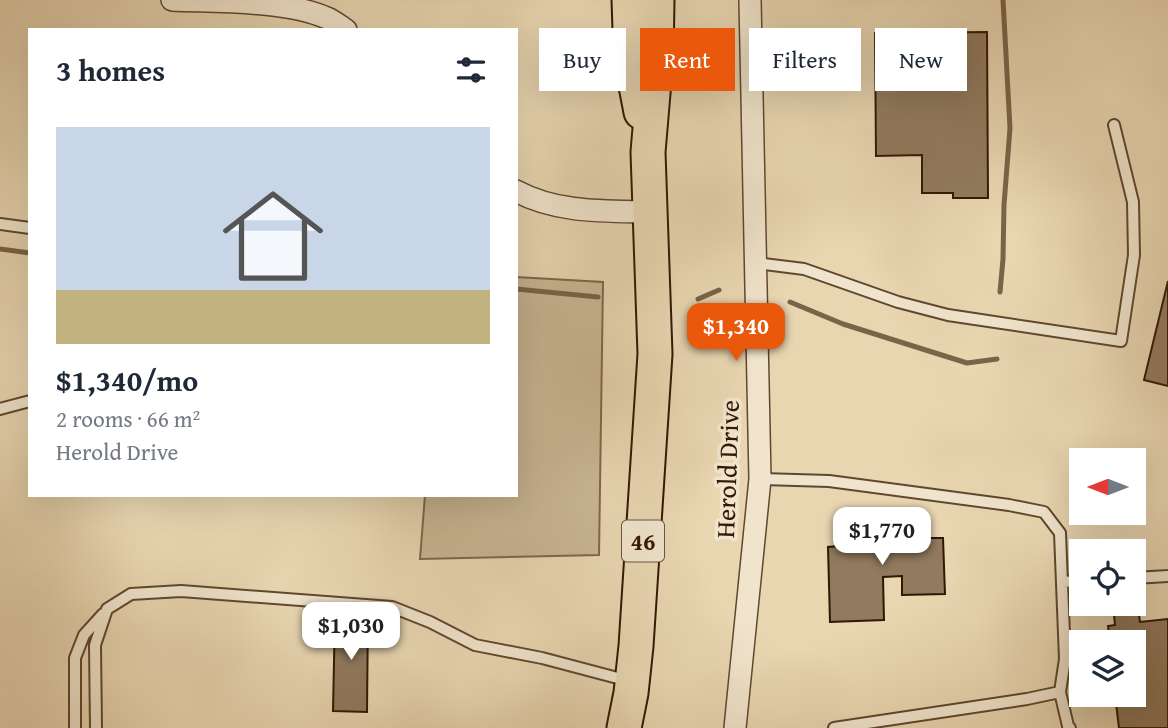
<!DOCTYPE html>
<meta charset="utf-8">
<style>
:root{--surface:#fff;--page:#f6f6f7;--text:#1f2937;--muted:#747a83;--accent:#ea580c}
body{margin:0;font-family:"Gentium Book Plus",serif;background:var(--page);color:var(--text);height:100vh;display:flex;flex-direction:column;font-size:26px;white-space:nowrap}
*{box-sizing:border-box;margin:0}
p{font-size:23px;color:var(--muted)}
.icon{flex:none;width:38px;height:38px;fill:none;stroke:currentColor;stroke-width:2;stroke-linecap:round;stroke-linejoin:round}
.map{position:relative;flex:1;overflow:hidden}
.details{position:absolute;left:28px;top:28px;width:490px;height:469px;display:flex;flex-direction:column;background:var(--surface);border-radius:0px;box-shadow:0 7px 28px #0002}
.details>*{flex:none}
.guide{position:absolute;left:539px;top:28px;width:523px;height:63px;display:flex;gap:14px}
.needle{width:46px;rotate:270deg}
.fabs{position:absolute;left:1069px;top:448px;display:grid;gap:14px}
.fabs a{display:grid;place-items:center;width:77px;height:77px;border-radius:0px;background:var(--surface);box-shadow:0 7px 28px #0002;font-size:35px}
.price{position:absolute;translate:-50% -60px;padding:0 16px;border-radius:14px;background:#fff;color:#222;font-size:23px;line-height:46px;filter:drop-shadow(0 2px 4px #0008)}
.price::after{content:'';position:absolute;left:50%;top:42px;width:21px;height:16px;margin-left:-10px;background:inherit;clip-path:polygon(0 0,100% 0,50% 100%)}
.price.selected{background:var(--accent);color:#fff}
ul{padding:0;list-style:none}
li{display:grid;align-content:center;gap:14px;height:371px;padding:0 28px}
li span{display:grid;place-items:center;height:217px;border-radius:0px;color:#555}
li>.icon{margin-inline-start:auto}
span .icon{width:126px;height:126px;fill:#fffc;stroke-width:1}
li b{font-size:30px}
h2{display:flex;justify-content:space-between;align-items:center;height:84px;padding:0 28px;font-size:30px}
.pill{padding:0 24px;border-radius:0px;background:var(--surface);box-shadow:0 7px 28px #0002;font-size:24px;line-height:63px}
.pill.selected{background:var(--accent);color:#fff}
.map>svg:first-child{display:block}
.green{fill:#c9b694;stroke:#7e664c;stroke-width:2}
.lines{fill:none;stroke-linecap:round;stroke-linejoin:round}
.stream{stroke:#7a6348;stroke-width:5}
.building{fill:#917a5e;stroke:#321704;stroke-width:2}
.service-casing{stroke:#60472f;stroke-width:14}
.minor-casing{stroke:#60472f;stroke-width:24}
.primary-casing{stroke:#321704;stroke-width:37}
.service{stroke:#f0e4cc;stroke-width:10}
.minor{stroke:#f0e4cc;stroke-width:21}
.primary{stroke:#e8d6b1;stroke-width:33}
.labels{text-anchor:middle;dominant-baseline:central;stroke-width:7;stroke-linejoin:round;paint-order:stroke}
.shield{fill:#f0e4cc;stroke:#6b5440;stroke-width:2}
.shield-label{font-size:24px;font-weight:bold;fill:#321704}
.street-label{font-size:26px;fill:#321704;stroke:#f0e4cc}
</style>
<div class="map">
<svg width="1168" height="728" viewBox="0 0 1168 728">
<rect width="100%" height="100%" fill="#e8d6b1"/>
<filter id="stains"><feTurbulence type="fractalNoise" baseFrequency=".00286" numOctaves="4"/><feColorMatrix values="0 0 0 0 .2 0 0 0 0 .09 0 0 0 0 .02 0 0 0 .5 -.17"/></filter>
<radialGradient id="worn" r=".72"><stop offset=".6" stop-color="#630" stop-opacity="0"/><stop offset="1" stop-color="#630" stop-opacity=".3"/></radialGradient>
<path class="green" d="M516 277 603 282 599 555 420 559 425 495H516Z"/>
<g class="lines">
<path class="stream" d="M0 249 30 253
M516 289 598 297
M1000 292 1003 259 1004 205 1010 128 1003 0
M698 299 719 290
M790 302 843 324 967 363 997 359"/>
</g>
<path class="building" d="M987 32 988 198H953V193H922V155L876 156 875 33Z
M1168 281V386L1144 380Z
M927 514V538H943L945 594 902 595V576L883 577 884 620 830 622 828 547 839 546 838 524 892 522V537H904L903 515Z
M1137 601 1140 622 1168 619V728H1119L1115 695H1134V642H1099L1098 635 1109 633 1108 626 1115 625 1113 604H1134V602Z
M335 612 368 613 367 712 333 711Z"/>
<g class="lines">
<defs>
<path id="service" d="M0 224 30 228
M756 263 804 269 898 302 948 315 1121 341 1134 255 1133 202 1114 125
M0 409 30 401
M760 479 829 481 1009 505 1044 512 1060 533 1065 659 1060 692 1027 699 834 728
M1134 578 1168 576
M1062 582 1082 581
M1060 692 1068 726 1070 728
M75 728V658L84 635 103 614
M96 728 95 645 107 609 131 594 181 591 392 607 430 622 475 645 542 658 629 681"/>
<path id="minor" d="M172 0C218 2 286 0 327 18 334 21 340 26 346 30
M516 191C557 213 604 211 649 212
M735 728 760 479 750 0"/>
<path id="primary" d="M629 0 631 60 641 112
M624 728 631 693 636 646 655 354 648 152 656 58 657 0"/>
</defs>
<use href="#service" class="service-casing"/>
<use href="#minor" class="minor-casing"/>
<use href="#primary" class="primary-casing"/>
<use href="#service" class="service"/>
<use href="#minor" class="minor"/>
<use href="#primary" class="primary"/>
</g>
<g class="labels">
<rect class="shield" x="622" y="520.5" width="42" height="41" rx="5"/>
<g class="shield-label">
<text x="643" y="541">46</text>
</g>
<g class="street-label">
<text transform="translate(727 469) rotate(-88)">Herold Drive</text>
</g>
</g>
<rect width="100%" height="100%" filter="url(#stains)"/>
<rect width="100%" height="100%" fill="url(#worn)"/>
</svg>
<div class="fabs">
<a><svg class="needle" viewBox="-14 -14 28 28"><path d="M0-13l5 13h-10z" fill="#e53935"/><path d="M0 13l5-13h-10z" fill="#747a83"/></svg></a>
<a><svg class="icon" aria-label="locate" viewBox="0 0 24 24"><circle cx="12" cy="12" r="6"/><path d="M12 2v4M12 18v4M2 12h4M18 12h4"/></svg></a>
<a><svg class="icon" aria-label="layers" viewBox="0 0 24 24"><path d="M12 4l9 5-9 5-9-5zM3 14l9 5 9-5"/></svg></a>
</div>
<b class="price selected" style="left:736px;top:363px">$1,340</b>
<b class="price" style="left:882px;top:567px">$1,770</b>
<b class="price" style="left:351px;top:662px">$1,030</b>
<div class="guide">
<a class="pill">Buy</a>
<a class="pill selected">Rent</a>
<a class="pill">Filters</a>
<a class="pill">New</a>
</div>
<section class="details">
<h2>3 homes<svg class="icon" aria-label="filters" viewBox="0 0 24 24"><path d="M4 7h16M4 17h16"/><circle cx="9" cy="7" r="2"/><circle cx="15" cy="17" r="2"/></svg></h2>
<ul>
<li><span style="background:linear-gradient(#c9d6e8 75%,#c2b280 0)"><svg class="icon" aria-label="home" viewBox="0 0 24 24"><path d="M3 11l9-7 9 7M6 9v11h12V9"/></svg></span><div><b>$1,340/mo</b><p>2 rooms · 66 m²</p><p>Herold Drive</p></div></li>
</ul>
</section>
</div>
